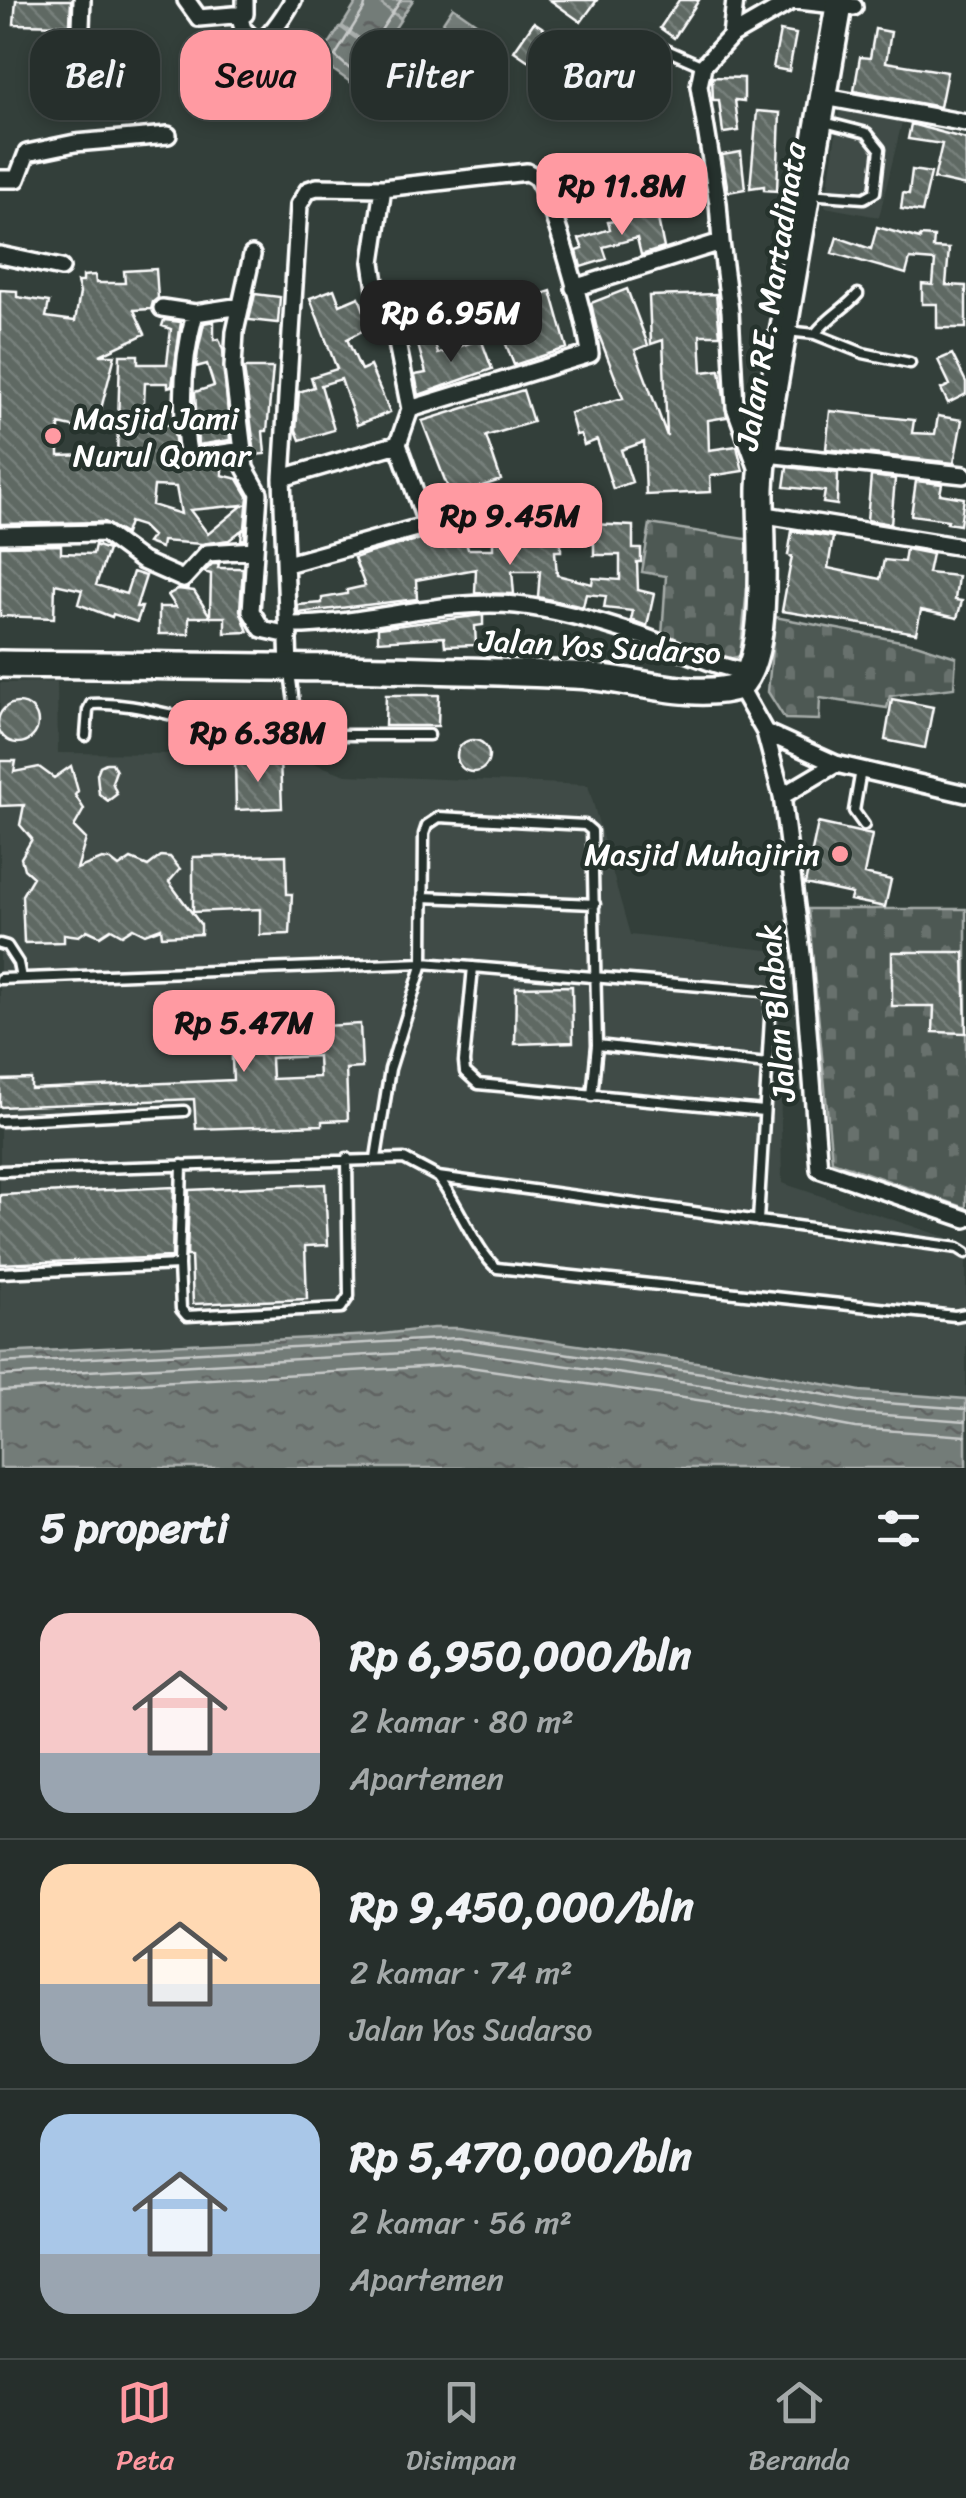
<!DOCTYPE html>
<html lang="id">
<meta charset="utf-8">
<style>
:root{--surface:#262f2c;--page:#323b38;--text:#f1f3f6;--muted:#a4a9a9;--line:#424a48;--accent:#ff9aa2}
body{margin:0;font-family:Sriracha,sans-serif;background:var(--page);color:var(--text);height:100vh;display:flex;flex-direction:column;font-size:38px;white-space:nowrap}
*{box-sizing:border-box;margin:0}
p{font-size:32px;color:var(--muted)}
.icon{flex:none;width:55px;height:55px;fill:none;stroke:currentColor;stroke-width:2;stroke-linecap:round;stroke-linejoin:round}
.map{position:relative;height:1468px;overflow:hidden}
.sheet{display:flex;flex-direction:column;background:var(--surface);flex:1}
.sheet>*{flex:none}
.banner{position:absolute;left:30px;top:30px;width:908px;height:90px;display:flex;gap:20px}
.price{position:absolute;translate:-50% -85px;padding:0 22px;border-radius:20px;background:var(--accent);color:#111;font-size:32px;line-height:65px;filter:drop-shadow(0 2px 5px #0008)}
.price::after{content:'';position:absolute;left:50%;top:60px;width:30px;height:22px;margin-left:-15px;background:inherit;clip-path:polygon(0 0,100% 0,50% 100%)}
.price.current{background:#222;color:#fff}
ul{padding:0;list-style:none}
li{display:flex;align-items:center;gap:30px;height:250px;padding:0 40px}
li+li{border-top:2px solid var(--line)}
li span{display:grid;place-items:center;flex:none;width:280px;height:200px;border-radius:30px;color:#555}
li>.icon{margin-inline-start:auto}
span .icon{width:120px;height:120px;fill:#fffc;stroke-width:1}
li b{font-size:42px}
h2{display:flex;justify-content:space-between;align-items:center;height:120px;padding:0 40px;font-size:42px}
.pill{padding:0 35px;border-radius:30px;background:var(--surface);box-shadow:0 5px 15px #0003,0 0 0 2px var(--line);font-size:35px;line-height:90px}
.pill.current{background:var(--accent);color:#111}
.tabs{display:flex;justify-content:space-around;align-items:center;height:140px;border-top:2px solid var(--line);background:var(--surface);font-size:28px;color:var(--muted)}
.tabs a{display:grid;justify-items:center;gap:5px}
.tabs .current{color:var(--accent)}
.map>svg:first-child{display:block}
.built{fill:#404c47}
.cemetery{fill:url(#cemetery-stones);stroke:#a6aca9;stroke-width:2.5}
.water{fill:url(#water-ripples);stroke:#abb0ae;stroke-width:2.5}
.lines{fill:none;stroke-linecap:round;stroke-linejoin:round}
.shore{stroke:#c7cac9;stroke-width:2.5}
.building{fill:url(#building-back-hatch);stroke:#fff;stroke-width:2.5;fill-rule:evenodd}
.service-casing{stroke:#fff;stroke-width:15}
.minor-casing{stroke:#fff;stroke-width:22}
.trunk-casing{stroke:#fff;stroke-width:32}
.service{stroke:#26332d;stroke-width:8}
.minor{stroke:#26332d;stroke-width:15}
.trunk{stroke:#26332d;stroke-width:25}
.poi-dot{fill:#ff9aa2;stroke:#26332d;stroke-width:4}
.labels{text-anchor:middle;dominant-baseline:central;stroke-width:9;stroke-linejoin:round;paint-order:stroke}
.street-label{font-size:32px;fill:#fff;stroke:#26332d}
.poi-label{font-size:32px;fill:#fff;stroke:#26332d;text-anchor:start}
</style>
<div class="map">
<svg width="966" height="1468" viewBox="0 0 966 1468">
<defs>
<pattern id="cemetery-stones" width="16" height="16" patternUnits="userSpaceOnUse" patternTransform="scale(2.5)"><rect width="16" height="16" fill="#4d5853"/><path d="M2 7V4a2 2 0 0 1 4 0v3zM10 15v-3a2 2 0 0 1 4 0v3z" fill="#68716d"/></pattern>
<pattern id="water-ripples" width="26" height="14" patternUnits="userSpaceOnUse" patternTransform="scale(2.5)"><rect width="26" height="14" fill="#737b78"/><path d="M2 4q2-2 4 0t4 0M15 11q2-2 4 0t4 0" fill="none" stroke="#606462"/></pattern>
<pattern id="building-back-hatch" width="6" height="6" patternUnits="userSpaceOnUse" patternTransform="scale(2.5)"><rect width="6" height="6" fill="#5f6964"/><path d="M-1 5l2 2M0 0l6 6M5-1l2 2" fill="none" stroke="#77807b"/></pattern>
</defs>
<rect width="100%" height="100%" fill="#333f3a"/>
<filter id="ink" filterUnits="userSpaceOnUse"><feTurbulence type="fractalNoise" baseFrequency=".01" numOctaves="2"/><feDisplacementMap in="SourceGraphic" scale="20" xChannelSelector="R" yChannelSelector="G"/><feConvolveMatrix kernelMatrix="1 2 1 2 8 2 1 2 1" color-interpolation-filters="sRGB"/></filter>
<g filter="url(#ink)">
<path class="built" d="M840 107 902 122 879 217 825 207Z
M57 682 58 753 291 755 346 775 588 785 630 935 778 951 782 1183 966 1244V1399L860 1391 738 1368 610 1350 403 1332 0 1353V683Z"/>
<path class="cemetery" d="M650 524 752 540 740 656 722 661 662 636 666 576 642 572Z
M775 617 916 644 956 657 954 688 890 696 887 708 820 698 819 720 785 719 768 692Z
M808 909H966V1208L832 1161Z"/>
<path class="water" d="M358 0H413L401 18 381 4 401 19 379 52 342 26Z
M453 7 476 23 416 115 392 100Z
M340 27 378 54 356 86 319 60Z
M433 1328H459L738 1368 860 1391 966 1399V1468H0V1353L374 1335Z"/>
<g class="lines">
<path class="shore" d="M366 0 364 9 335 56 351 70 356 68 401 0
M0 1363 458 1338 737 1378 858 1401 966 1409
M0 1376 457 1350 735 1390 857 1413 966 1421
M0 1391 456 1365 732 1405 855 1428 966 1436"/>
</g>
<path class="building" d="M16 0H71L70 25 14 24Z
M550 0H597L581 22Z
M679 0H699L674 38 660 28Z
M534 22 568 44 548 74 514 51Z
M875 29 891 32 886 62 947 72 940 107 854 91 860 57 870 58Z
M780 31 796 34 789 71 773 68Z
M712 77 744 78V101L735 100 739 131 723 133 719 100H713Z
M757 111 780 113 777 191 764 190V186L750 188Z
M911 124 966 139V186L934 179 942 144 908 139Z
M741 152 745 189 728 192 722 155Z
M912 170 931 173 922 212 901 209 903 193 909 194Z
M657 214 664 248 641 255 637 238 603 247 607 259 581 267 577 251 583 249 579 239 610 229 608 222Z
M877 227 920 239V236L934 237 933 248 949 249 946 285 966 286V328H937V304H922V284L933 285 935 261 910 259 906 274 832 253 837 237 871 249Z
M156 269 158 298 153 302 151 309 134 310 145 334 100 355H115L95 432 59 424V456L90 455 91 464 117 459 120 355H138V364H167L171 329 162 326 164 320 181 322 172 386 168 387V383H145L143 424 173 425 178 460 184 468 222 464V475L238 479 248 496 245 528 242 530H245V539L241 540 242 530 229 540 202 544 162 541 161 548 147 543 152 536 142 526 129 522 125 534 104 522 0 524V290L17 291V297L49 302 46 317 75 321 80 293 77 282H83V276L95 275 96 283H125L124 271ZM154 486 176 487 181 514 152 505ZM243 505 208 534 190 510Z
M498 286 504 306 423 329 417 310Z
M334 289 340 305 359 297 370 327 347 339 361 370 370 366 390 412 357 425 341 379 321 385 334 430 300 440 296 430 299 392 314 387 311 377 337 369 310 298Z
M627 289 648 345 635 350 667 436 663 340 651 344 649 296 716 294 720 335H700L702 372 720 370 727 417 708 420 709 450 737 446 743 471 710 476 711 492 646 495 644 442 621 450 632 482 613 489 597 440 584 445 581 434 576 435 570 413 623 398 597 330 591 303Z
M551 291 567 348 514 365 502 334 528 324 520 301Z
M255 294 280 297 278 323 249 320Z
M214 321V340L219 339 223 350 230 440 198 445 195 392 214 386 207 364 196 367 198 351 204 323Z
M481 339 492 369 419 395 415 375 426 373 418 345 434 341 438 354Z
M952 354 966 382V394L948 403 941 389 950 385 938 360Z
M244 368H273L267 431H263L265 454 255 455Z
M523 390 533 422 486 436 501 480 451 496 422 421Z
M830 411 914 420 912 433 935 434 938 416 962 420 954 463 826 449Z
M787 467 838 473 837 505 823 503 825 491 784 487Z
M871 476 895 479 891 524 867 520Z
M916 481 942 484 940 494 964 498 960 525 947 523 948 520 911 515Z
M591 520V524L633 526V549H641V562H637L638 590 654 594 647 626 631 620 633 611 604 608 606 596 586 594 583 607 538 597 540 571H512L514 594 475 593 476 569 416 580 417 599 298 613V605L322 603V598L347 594V590L365 586 354 558 369 553 461 528 468 549H493V540H509V535L542 536V527H566L567 521ZM561 542 594 544V555H620V580L593 578 592 584 557 575 555 551H561Z
M792 531 833 537 828 568 880 579 884 560 904 562 906 549 932 554 928 573 958 576 955 600 962 601 957 618 921 610 916 633 782 611 792 556 788 555Z
M61 545V553L93 554 95 545 108 550 96 585 126 594 133 572 146 576 136 607H142L137 622 113 614 112 617 78 604 82 590 55 584 54 618 0 616V546Z
M212 564H219L218 568H243L240 610 248 632 225 633V617H189V634H159V607H176L168 595 178 589 194 591 210 616 211 574 204 572Z
M483 615V625L475 626 476 645 445 646 444 637 378 641V628Z
M386 695H439L438 726H385Z
M892 699 933 707 925 748 885 740Z
M-2 723a20 20 0 1 1 40 0a20 20 0 1 1-40 0Z
M457 756a16 16 0 1 1 32 0a16 16 0 1 1-32 0Z
M235 760H280L282 808 236 810Z
M0 761H16L14 772 39 767 54 778 71 766 78 791 75 795 84 809 74 827 86 839 77 869 102 859 110 860 119 867 131 859 148 866 161 856 170 857 180 869 169 882 201 925V934L162 936 161 928 145 934 133 928 122 935 111 929 100 936 87 930 79 936 64 934V942L24 943 22 895 33 877 24 869 21 858 32 839 20 825 24 805 0 806Z
M106 763H112L116 771 112 782 117 794 108 801 99 794 97 774 100 766Z
M818 823 872 835 864 874 891 880 885 907 850 900 852 894 805 884Z
M286 855 287 894H292L290 934 260 935V909L193 912V857Z
M892 952H964L966 1033 933 1032 934 1006H892Z
M572 986 573 1042 515 1044 516 987Z
M303 1004 304 1027 360 1024 362 1068 346 1069 348 1120 322 1121V1125L196 1129 194 1099 0 1107V1080L31 1079V1089L233 1080 231 1039H225L224 1007ZM318 1056 319 1077 272 1079 271 1058Z
M325 1184 328 1245 305 1246 307 1299 193 1304 191 1256H187L189 1190Z
M174 1187 172 1257 0 1264V1195Z"/>
<g class="lines">
<defs>
<path id="service" d="M576 62 618 70 662 48 703 66
M821 195 864 198 875 192 880 149 867 133 832 124
M787 331 815 334 863 353 910 363
M815 334C828 317 845 309 858 294
M290 672 295 711 307 731 336 735H429
M86 736 88 710 91 704C130 702 163 714 200 721 230 726 266 718 295 711
M861 770 854 811 864 825
M423 897 595 904
M0 944 7 946 18 963 21 978
M473 967 464 1062 465 1072 478 1084 764 1111
M0 979 423 963 762 991 767 992 771 1002 758 1221
M597 1045 767 1064
M0 1121 184 1111
M376 1158 390 1069 423 963 424 834 427 825 439 817 585 825 592 831 597 1045 592 1096
M0 1171 404 1159 438 1177
M966 1253 958 1248 438 1177C455 1198 479 1256 497 1268L955 1316 966 1314
M179 1265 182 1165
M0 1273 179 1265 181 1309 187 1316 341 1308 349 1296 347 1158"/>
<path id="minor" d="M186 0 199 18 245 14V0
M789 0 854 7
M239 15 243 29 259 45
M81 27 82 0
M731 36 735 0
M202 61C253 55 268 44 293 0
M825 97 966 123
M0 179H17L27 153 75 143 168 135
M721 242 730 311 735 407 758 470
M0 255 61 268
M252 255 235 332 233 367 245 468 259 493 251 611 262 629 289 635
M574 288 721 242 718 203 699 86 703 66 731 36 792 1
M162 308 195 313 241 306
M195 313C182 361 180 410 189 458L243 450
M776 455 964 475
M282 478 299 205 308 190 317 187 383 188
M772 516 962 547
M427 525 500 506
M0 535 104 533 142 561 183 579 207 553 255 550
M287 564 427 525 398 444
M289 625C365 626 440 598 516 605 555 609 606 624 642 636 679 649 712 666 751 673
M289 667 282 478 398 444 410 409 590 354C587 323 555 208 539 182 535 175 534 176 527 172L383 188 372 262 376 289 397 343 410 409
M739 686 765 732 782 796 802 954 819 1169 966 1219
M765 732 836 764 966 794
M782 796 836 764"/>
<path id="trunk" d="M0 664C191 666 382 667 573 675 621 676 693 702 739 686 772 656 760 533 761 488 762 467 765 446 767 426L840 0"/>
</defs>
<use href="#service" class="service-casing"/>
<use href="#minor" class="minor-casing"/>
<use href="#trunk" class="trunk-casing"/>
<use href="#service" class="service"/>
<use href="#minor" class="minor"/>
<use href="#trunk" class="trunk"/>
</g>
</g>
<g class="poi-dot">
<circle cx="53" cy="436" r="10"/>
<circle cx="840" cy="854" r="10"/>
</g>
<g class="labels">
<g class="street-label">
<text transform="translate(771 296) rotate(-81)">Jalan RE. Martadinata</text>
<text transform="translate(600 647) rotate(3)">Jalan Yos Sudarso</text>
<text transform="translate(777 1013) rotate(-95)">Jalan Blabak</text>
</g>
<g class="poi-label">
<text x="73" y="418">Masjid Jami<tspan x="73" dy="37">Nurul Qomar</tspan></text>
<text x="820" y="854" text-anchor="end">Masjid Muhajirin</text>
</g>
</g>
</svg>
<b class="price" style="left:622px;top:238px">Rp 11.8M</b>
<b class="price current" style="left:451px;top:365px">Rp 6.95M</b>
<b class="price" style="left:510px;top:568px">Rp 9.45M</b>
<b class="price" style="left:258px;top:785px">Rp 6.38M</b>
<b class="price" style="left:244px;top:1075px">Rp 5.47M</b>
<div class="banner">
<a class="pill">Beli</a>
<a class="pill current">Sewa</a>
<a class="pill">Filter</a>
<a class="pill">Baru</a>
</div>
</div>
<section class="sheet">
<h2>5 properti<svg class="icon" aria-label="filters" viewBox="0 0 24 24"><path d="M4 7h16M4 17h16"/><circle cx="9" cy="7" r="2"/><circle cx="15" cy="17" r="2"/></svg></h2>
<ul>
<li><span style="background:linear-gradient(#f6c9c9 70%,#9aa5b1 0)"><svg class="icon" aria-label="home" viewBox="0 0 24 24"><path d="M3 11l9-7 9 7M6 9v11h12V9"/></svg></span><div><b>Rp 6,950,000/bln</b><p>2 kamar · 80 m²</p><p>Apartemen</p></div></li>
<li><span style="background:linear-gradient(#ffd9b3 60%,#9aa5b1 0)"><svg class="icon" aria-label="home" viewBox="0 0 24 24"><path d="M3 11l9-7 9 7M6 9v11h12V9"/></svg></span><div><b>Rp 9,450,000/bln</b><p>2 kamar · 74 m²</p><p>Jalan Yos Sudarso</p></div></li>
<li><span style="background:linear-gradient(#a9c7e8 70%,#9aa5b1 0)"><svg class="icon" aria-label="home" viewBox="0 0 24 24"><path d="M3 11l9-7 9 7M6 9v11h12V9"/></svg></span><div><b>Rp 5,470,000/bln</b><p>2 kamar · 56 m²</p><p>Apartemen</p></div></li>
</ul>
</section>
<nav class="tabs">
<a class="current"><svg class="icon" aria-label="map" viewBox="0 0 24 24"><path d="M3 6l6-2 6 2 6-2v14l-6 2-6-2-6 2zM9 4v14M15 6v14"/></svg>Peta</a>
<a><svg class="icon" aria-label="saved" viewBox="0 0 24 24"><path d="M7 4h10v16l-5-4-5 4z"/></svg>Disimpan</a>
<a><svg class="icon" aria-label="home" viewBox="0 0 24 24"><path d="M3 11l9-7 9 7M6 9v11h12V9"/></svg>Beranda</a>
</nav>
